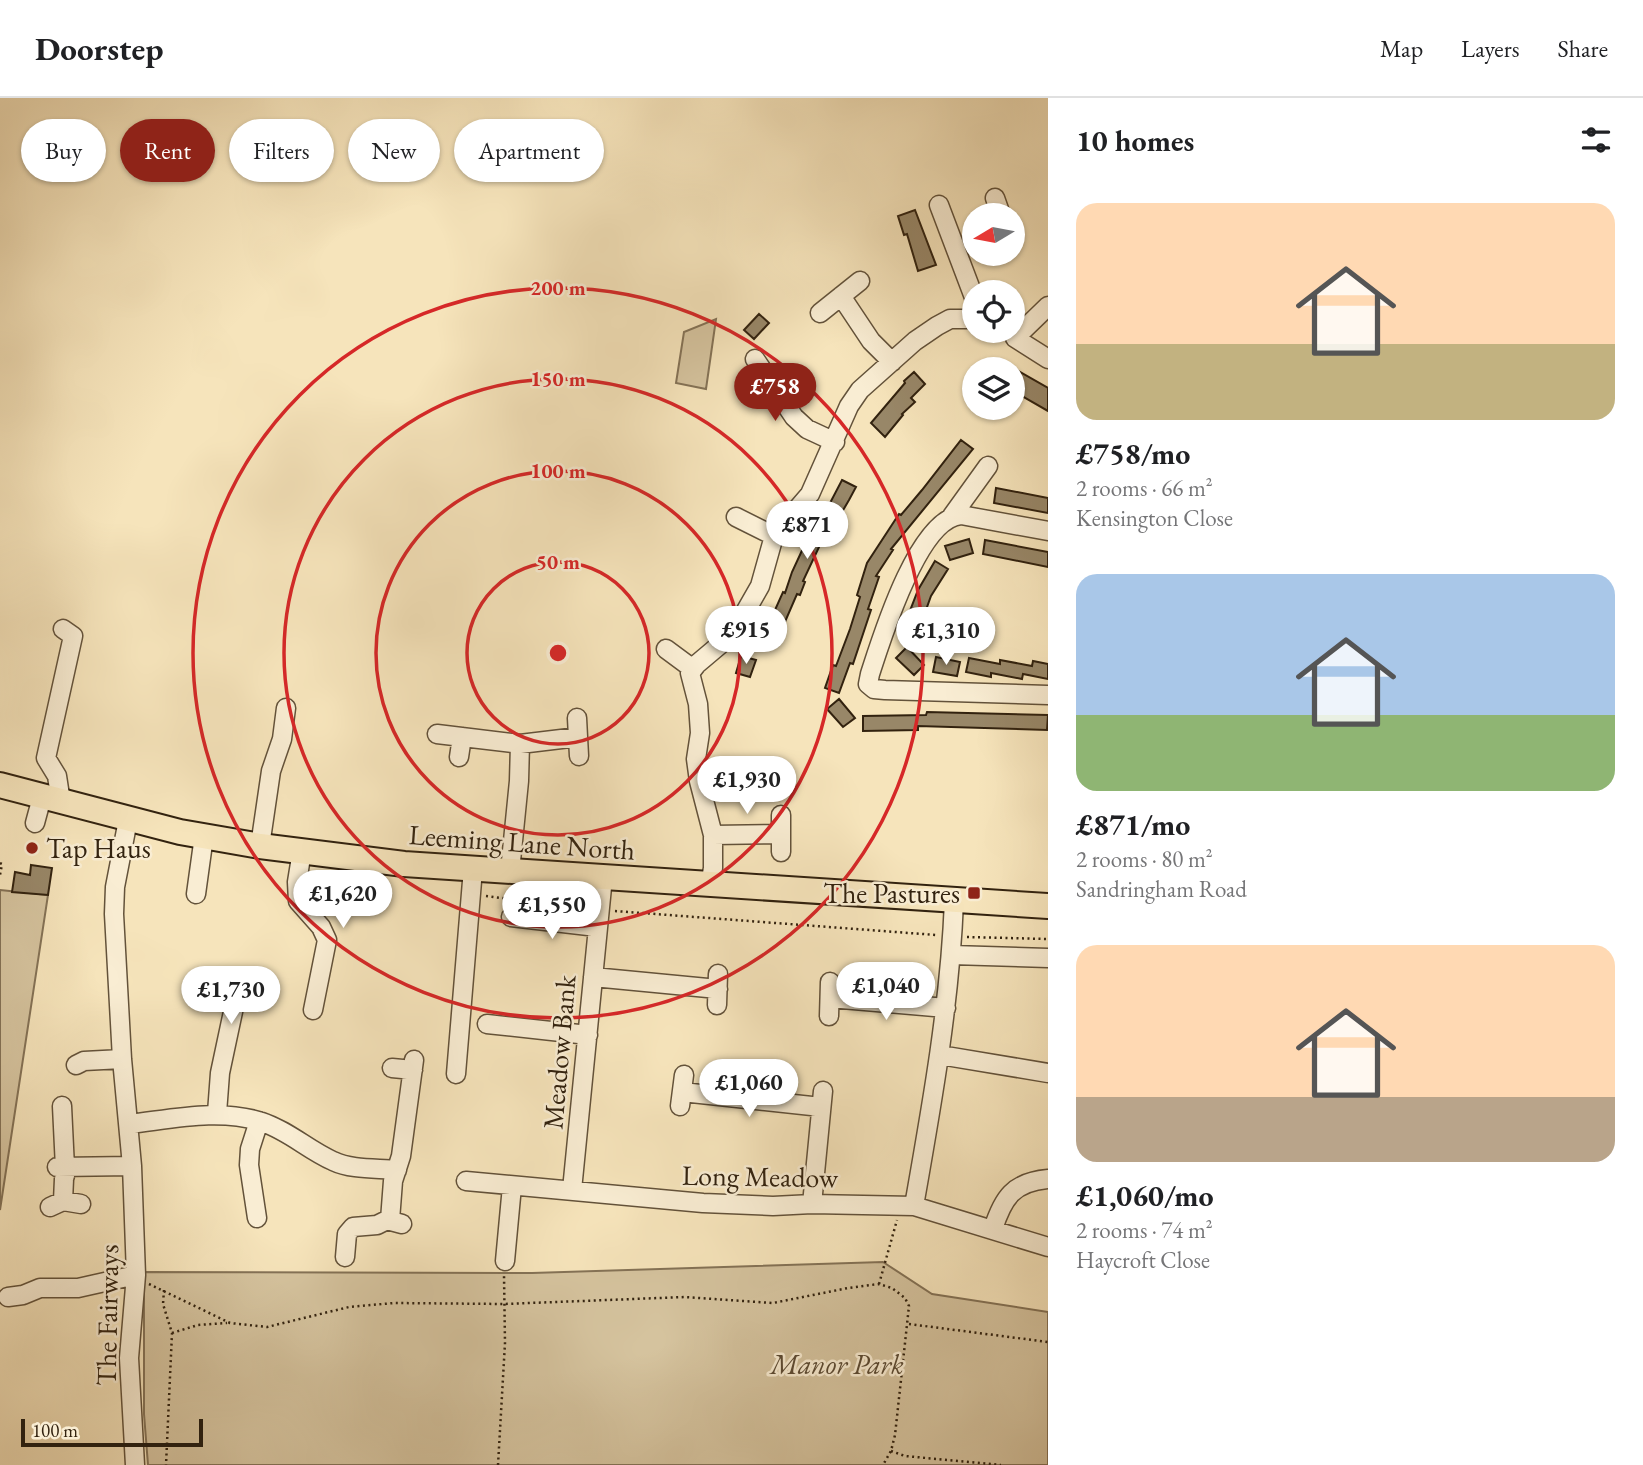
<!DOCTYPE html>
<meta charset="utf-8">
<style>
:root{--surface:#fff;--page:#f6f6f6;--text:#202124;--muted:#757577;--line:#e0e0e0;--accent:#8f2418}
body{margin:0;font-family:"EB Garamond",serif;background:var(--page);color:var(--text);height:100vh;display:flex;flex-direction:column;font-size:26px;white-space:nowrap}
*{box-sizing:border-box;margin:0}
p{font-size:23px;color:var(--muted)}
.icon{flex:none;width:38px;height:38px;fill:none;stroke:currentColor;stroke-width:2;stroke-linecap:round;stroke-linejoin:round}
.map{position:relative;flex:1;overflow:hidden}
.panel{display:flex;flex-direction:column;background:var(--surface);width:595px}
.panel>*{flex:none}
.guide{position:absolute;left:21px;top:21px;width:665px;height:63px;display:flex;gap:14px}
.needle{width:46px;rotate:260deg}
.tools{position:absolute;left:962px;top:105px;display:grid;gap:14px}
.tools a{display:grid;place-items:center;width:63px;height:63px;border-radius:50%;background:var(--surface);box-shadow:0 2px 5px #0004;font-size:35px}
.scale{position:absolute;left:21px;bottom:18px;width:182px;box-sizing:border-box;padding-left:7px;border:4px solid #32220f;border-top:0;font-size:19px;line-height:24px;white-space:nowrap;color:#32220f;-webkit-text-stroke:5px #f9edd3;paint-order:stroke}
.price{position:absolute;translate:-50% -60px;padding:0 16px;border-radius:24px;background:#fff;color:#222;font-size:23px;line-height:46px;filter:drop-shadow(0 2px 4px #0008)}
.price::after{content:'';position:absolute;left:50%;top:42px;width:21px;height:16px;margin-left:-10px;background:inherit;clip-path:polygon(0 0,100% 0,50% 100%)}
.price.current{background:var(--accent);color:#fff}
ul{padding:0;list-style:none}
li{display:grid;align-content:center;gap:14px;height:371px;padding:0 28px}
li span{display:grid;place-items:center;height:217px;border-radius:21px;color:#555}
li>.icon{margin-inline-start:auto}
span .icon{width:126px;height:126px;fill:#fffc;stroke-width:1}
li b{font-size:30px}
h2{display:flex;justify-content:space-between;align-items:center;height:84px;padding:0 28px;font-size:30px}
.pill{padding:0 24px;border-radius:32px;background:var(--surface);box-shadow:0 2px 5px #0004;font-size:24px;line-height:63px}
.pill.current{background:var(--accent);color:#fff}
header{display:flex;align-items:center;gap:42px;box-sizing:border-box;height:98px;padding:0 35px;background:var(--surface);border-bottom:2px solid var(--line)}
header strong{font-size:33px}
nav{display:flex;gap:38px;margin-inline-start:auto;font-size:24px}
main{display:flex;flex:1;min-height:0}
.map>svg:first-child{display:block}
.green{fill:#d5c39e;stroke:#847256;stroke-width:2}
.building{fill:#988768;stroke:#32220f;stroke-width:2}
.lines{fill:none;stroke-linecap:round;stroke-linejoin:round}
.minor-casing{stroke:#63523a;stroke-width:21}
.highway-casing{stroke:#32220f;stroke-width:28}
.path{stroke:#32220f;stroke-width:2.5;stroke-dasharray:2 3.5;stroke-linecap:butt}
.minor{stroke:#f9edd3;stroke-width:18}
.highway{stroke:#f6e4bb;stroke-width:24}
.ring{fill:none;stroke:#d62828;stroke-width:3.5}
.poi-dot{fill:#8f2418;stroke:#f9edd3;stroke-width:2.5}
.labels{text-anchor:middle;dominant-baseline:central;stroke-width:5;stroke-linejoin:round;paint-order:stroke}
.street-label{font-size:28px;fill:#32220f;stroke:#f9edd3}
.poi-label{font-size:28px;fill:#32220f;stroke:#f9edd3;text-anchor:start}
.park-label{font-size:28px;font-style:italic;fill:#5b4a33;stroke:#f9edd3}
.centre{fill:#d62828;stroke:#f9edd3;stroke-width:3.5}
.ring-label{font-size:21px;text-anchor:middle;font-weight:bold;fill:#d62828;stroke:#f9edd3;stroke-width:5;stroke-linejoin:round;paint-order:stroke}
</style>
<header>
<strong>Doorstep</strong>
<nav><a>Map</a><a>Layers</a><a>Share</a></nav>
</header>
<main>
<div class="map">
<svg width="1048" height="1367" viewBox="0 0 1048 1367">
<rect width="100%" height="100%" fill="#f6e4bb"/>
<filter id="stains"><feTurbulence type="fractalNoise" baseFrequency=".00286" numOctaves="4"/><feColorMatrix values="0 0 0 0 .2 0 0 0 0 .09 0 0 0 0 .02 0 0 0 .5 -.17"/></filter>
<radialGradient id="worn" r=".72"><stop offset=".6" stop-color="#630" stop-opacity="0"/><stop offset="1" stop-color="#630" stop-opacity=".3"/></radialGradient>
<path class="green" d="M716 221 706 291 676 285 684 234Z
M0 792 48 797 0 1112Z
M883 1164 932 1196 1048 1214V1367H148L144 1316V1174L532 1175Z"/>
<path class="building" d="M915 112 936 167 918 173 907 136 904 137 898 118Z
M759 216 769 225 754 241 744 232Z
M1013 270 1048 290V313L1013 293Z
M914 274 925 286 911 300 915 304 902 316 903 317 885 339 871 325 905 285 904 283Z
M961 342 973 351 891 451 893 452 876 478 879 479 868 511 871 512 853 566 850 565 839 595 825 590 833 567 836 568 850 531 860 499 857 497 867 465 899 416 901 417 922 392Z
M842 382 856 389 849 402 842 414 840 413 830 433 819 449 803 483 805 484 800 497 797 496 775 547 762 541 783 494 785 495 792 474 805 446 814 429 817 430Z
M996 390 1048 400V415L994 405Z
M969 441 973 455 950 462 945 448Z
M985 442 1048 454V469L983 456Z
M935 463 948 471 931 498 922 523 908 518 918 492Z
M907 549 924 567 914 577 896 560Z
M741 558 756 562 750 579 736 575Z
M936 559 960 564 957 578 933 574Z
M969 560 1000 566V562L1032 568 1033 563 1048 566V581L1023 576 1022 581 991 575V579L966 574Z
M839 601 855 620 843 629 827 611Z
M927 614 1048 617 1047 632 918 628V632L863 633V618L926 617Z
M31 767 52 770 48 797 12 794 15 774 30 777Z"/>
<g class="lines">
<defs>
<path id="minor" d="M995 100 1001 117
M939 107 975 202
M841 198 871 243 892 264
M1048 208 1015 240 1048 261
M820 215 860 183
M755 261 794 319 807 331 835 344
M952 418 988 368
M736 419 774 438
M1048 433 961 417C918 421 882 539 870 576L868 586 874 591 885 592 1048 597
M666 551 693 571
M577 620 579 658
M437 636 520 646 578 639
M459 659 462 639
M61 704 57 678 46 660 73 538 63 531
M128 722 115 789 114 816 122 961 132 1068 136 1177 129 1260 135 1367
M35 725 42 699
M713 737 781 736
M260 748 271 673 282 641 286 610
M302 753 297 784 298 803 321 829 327 842 313 912
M781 754V717
M510 773 519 683 520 646
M710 787 713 770V737L699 683 696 661 700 635 698 606 690 575 697 566 729 539 744 516 760 488 774 438 810 396 849 308 860 292 915 243 937 228 950 221H975
M196 796 204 738
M511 819 597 829
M952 857 1048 860
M593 879 718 891
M830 900 946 910
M717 907 718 876
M829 918 830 884
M487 926 588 937
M940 957 1048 975
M76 967 84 963 122 961
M392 970 413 972
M456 976 473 771
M682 994 821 1009
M62 1008 65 1070
M680 1008 684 977
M217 1015 220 975 234 909
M129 1026C173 1021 219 1010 262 1024 289 1033 308 1052 333 1063 352 1072 376 1070 397 1072
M57 1069 132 1068
M466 1083 703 1105 773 1108 812 1106 914 1108 1048 1149
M572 1092 603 779
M63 1103 64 1081 67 1070
M812 1106 823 993
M914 1108C932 1006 950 905 954 803
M50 1109 63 1103 81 1106
M257 1120 249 1067 250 1051 259 1023
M390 1122 393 1083 401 1058 414 962
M993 1131C1003 1100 1013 1084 1048 1081
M345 1159 347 1136 353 1129 377 1127 387 1122 402 1126
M505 1163 512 1088
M8 1199 23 1197 40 1190H78L136 1177"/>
<path id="highway" d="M0 687 180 734 260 748 404 766 1048 808"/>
</defs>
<use href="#minor" class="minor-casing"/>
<use href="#highway" class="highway-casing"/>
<path class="path" d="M0 765 2 766 0 777
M486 798 587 811
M615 813 936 837
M967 839 1048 841
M149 1186 230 1225 267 1229 349 1209 394 1205 504 1206 685 1199 773 1205 848 1190 879 1186 892 1190 905 1200 909 1208 895 1337 891 1353 883 1367
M879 1186 897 1122
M164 1192 163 1206 172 1235 166 1367
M909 1226 1048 1244
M172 1235 198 1227 227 1225
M891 1353 905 1358 1001 1367
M498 1367 505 1245 504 1177"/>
<use href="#minor" class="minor"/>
<use href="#highway" class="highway"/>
</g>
<g class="ring">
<circle cx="558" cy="555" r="91"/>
<circle cx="558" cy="555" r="182"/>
<circle cx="558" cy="555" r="274"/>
<circle cx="558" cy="555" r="365"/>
</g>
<g class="poi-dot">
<circle cx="32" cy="750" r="7"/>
<rect x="967" y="788" width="14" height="14" rx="3.5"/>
</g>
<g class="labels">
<g class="street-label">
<text transform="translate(522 744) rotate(4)">Leeming Lane North</text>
<text transform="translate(559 954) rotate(-85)">Meadow Bank</text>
<text transform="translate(760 1078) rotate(1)">Long Meadow</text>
<text transform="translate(107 1217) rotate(-89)">The Fairways</text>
</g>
<g class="poi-label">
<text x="46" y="750">Tap Haus</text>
<text x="960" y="795" text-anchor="end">The Pastures</text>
</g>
<g class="park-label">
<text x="837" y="1266">Manor Park</text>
</g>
</g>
<circle cx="558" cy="555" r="10" class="centre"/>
<g class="ring-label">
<text x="558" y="197">200 m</text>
<text x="558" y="288">150 m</text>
<text x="558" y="380">100 m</text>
<text x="558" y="471">50 m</text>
</g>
<rect width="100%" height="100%" filter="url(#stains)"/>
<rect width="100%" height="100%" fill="url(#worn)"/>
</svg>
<div class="tools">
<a><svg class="needle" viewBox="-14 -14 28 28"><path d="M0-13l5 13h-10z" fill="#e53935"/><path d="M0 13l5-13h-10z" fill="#757577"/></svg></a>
<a><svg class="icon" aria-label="locate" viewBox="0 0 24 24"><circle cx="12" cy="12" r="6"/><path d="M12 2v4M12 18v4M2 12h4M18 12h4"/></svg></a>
<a><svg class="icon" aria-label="layers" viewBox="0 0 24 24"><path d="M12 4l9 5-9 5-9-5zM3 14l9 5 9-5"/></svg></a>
</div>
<div class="scale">100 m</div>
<b class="price current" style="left:775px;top:325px">£758</b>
<b class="price" style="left:807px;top:463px">£871</b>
<b class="price" style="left:746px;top:568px">£915</b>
<b class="price" style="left:946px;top:569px">£1,310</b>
<b class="price" style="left:747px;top:718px">£1,930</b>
<b class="price" style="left:343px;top:832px">£1,620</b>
<b class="price" style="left:552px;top:843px">£1,550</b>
<b class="price" style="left:886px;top:924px">£1,040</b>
<b class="price" style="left:231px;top:928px">£1,730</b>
<b class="price" style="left:749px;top:1021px">£1,060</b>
<div class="guide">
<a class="pill">Buy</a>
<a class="pill current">Rent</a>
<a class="pill">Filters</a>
<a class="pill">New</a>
<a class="pill">Apartment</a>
</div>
</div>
<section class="panel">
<h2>10 homes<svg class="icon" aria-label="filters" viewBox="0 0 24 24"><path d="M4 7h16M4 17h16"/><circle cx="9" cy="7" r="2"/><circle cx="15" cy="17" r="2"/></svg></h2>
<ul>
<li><span style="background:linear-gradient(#ffd9b3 65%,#c2b280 0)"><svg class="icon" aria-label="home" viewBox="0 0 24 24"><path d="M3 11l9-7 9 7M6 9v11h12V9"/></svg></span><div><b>£758/mo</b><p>2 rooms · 66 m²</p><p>Kensington Close</p></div></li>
<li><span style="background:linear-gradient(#a9c7e8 65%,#8fb573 0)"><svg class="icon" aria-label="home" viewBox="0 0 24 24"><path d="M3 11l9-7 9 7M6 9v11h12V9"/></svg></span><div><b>£871/mo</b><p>2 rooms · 80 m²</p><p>Sandringham Road</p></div></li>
<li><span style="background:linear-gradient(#ffd9b3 70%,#b9a48a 0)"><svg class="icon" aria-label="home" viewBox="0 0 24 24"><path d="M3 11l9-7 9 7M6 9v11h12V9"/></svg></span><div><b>£1,060/mo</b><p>2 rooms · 74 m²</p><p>Haycroft Close</p></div></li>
</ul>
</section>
</main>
